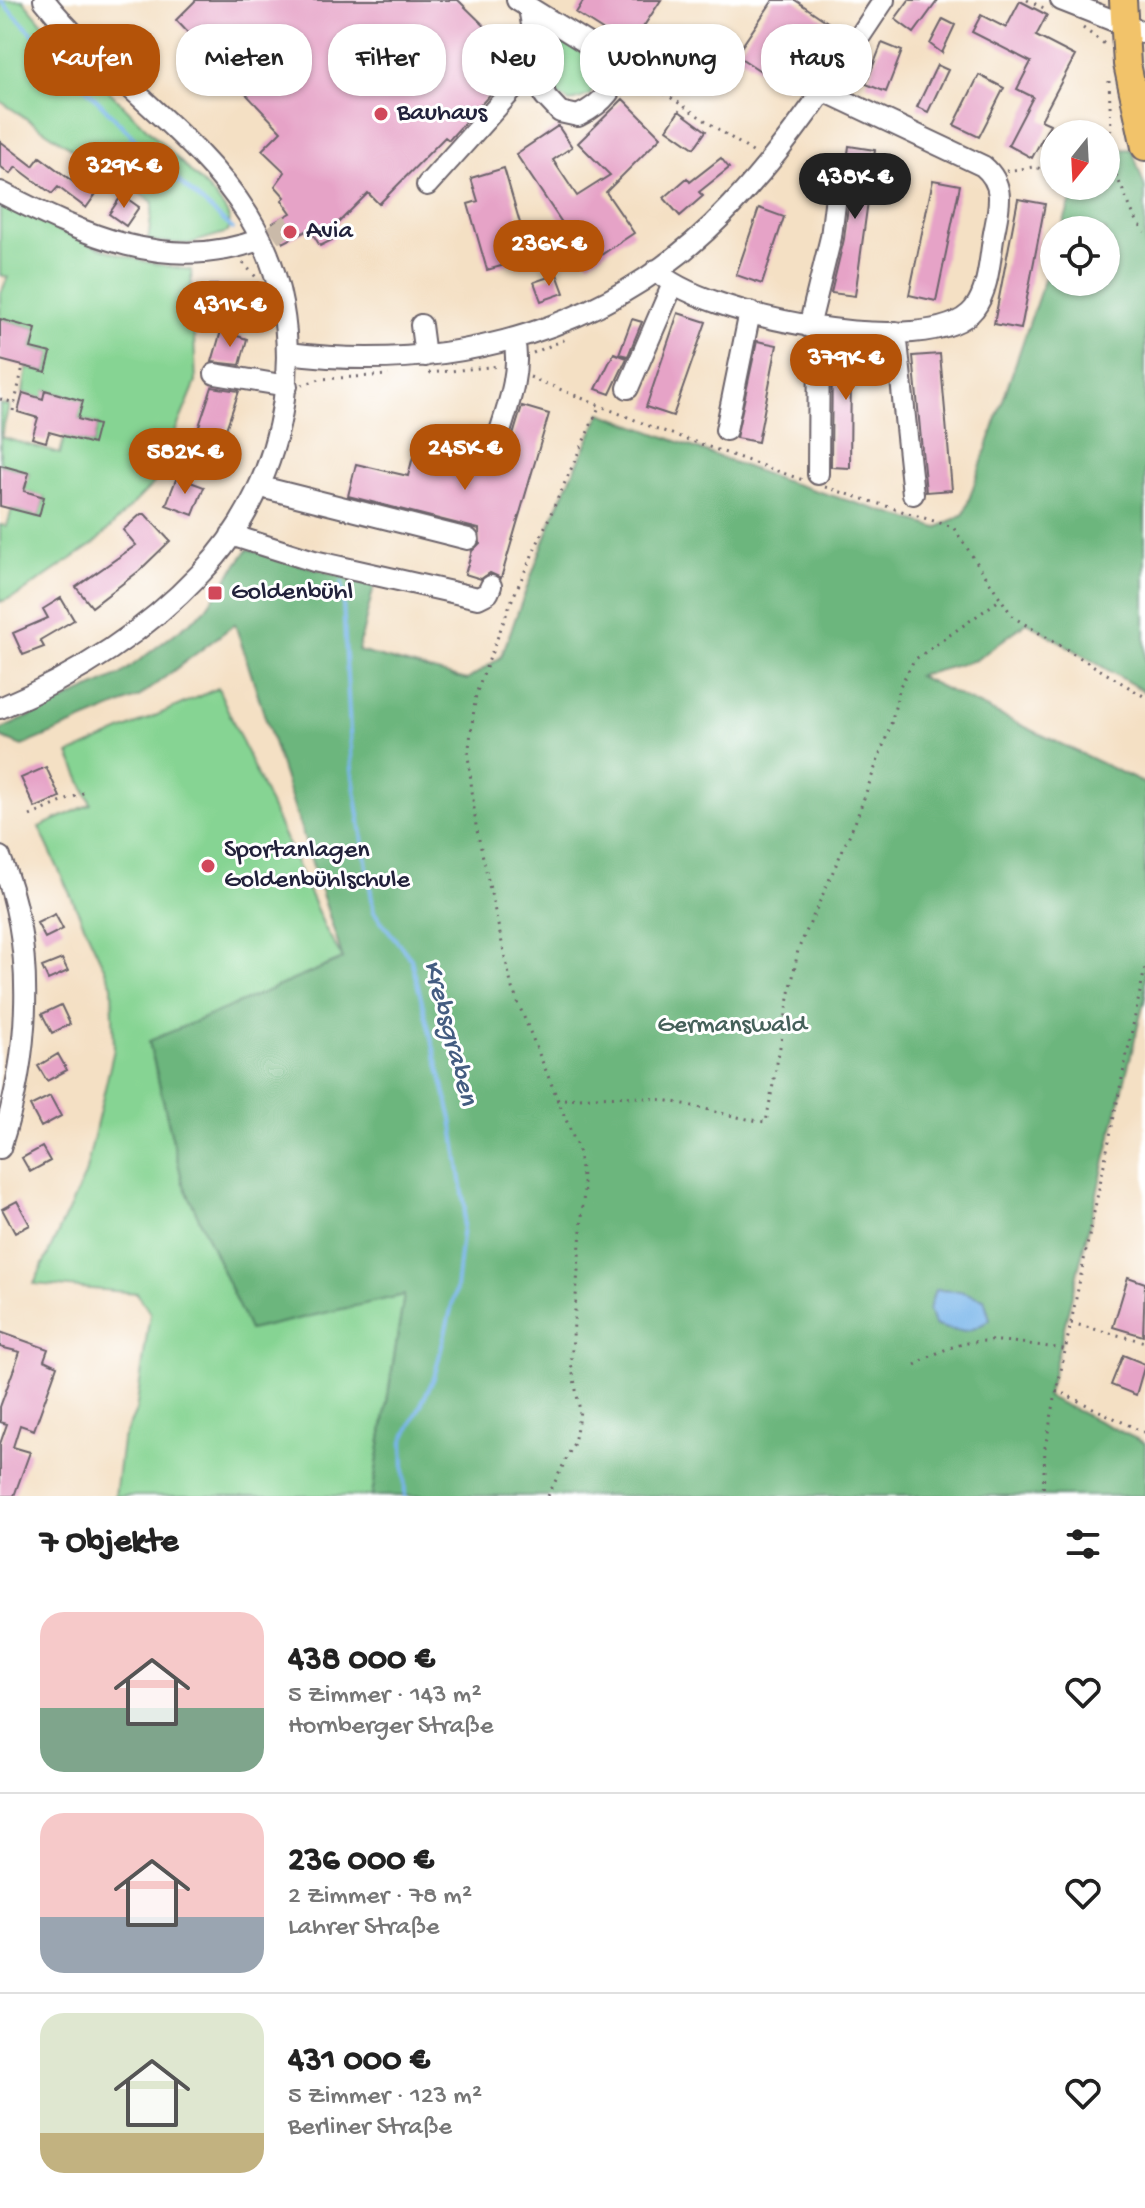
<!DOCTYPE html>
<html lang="de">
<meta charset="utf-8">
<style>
:root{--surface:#fff;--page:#f6f6f6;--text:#222;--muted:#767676;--line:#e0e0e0;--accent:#b45309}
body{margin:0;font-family:"Gochi Hand",sans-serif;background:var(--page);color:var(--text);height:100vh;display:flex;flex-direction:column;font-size:30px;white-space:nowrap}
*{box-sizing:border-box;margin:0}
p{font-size:26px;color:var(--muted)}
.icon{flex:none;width:44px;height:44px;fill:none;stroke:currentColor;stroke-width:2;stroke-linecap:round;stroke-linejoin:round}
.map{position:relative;height:1496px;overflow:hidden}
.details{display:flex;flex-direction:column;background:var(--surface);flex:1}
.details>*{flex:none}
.hud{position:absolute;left:24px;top:24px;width:1098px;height:72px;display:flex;gap:16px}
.needle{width:52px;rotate:198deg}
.fabs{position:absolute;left:1040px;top:120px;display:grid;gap:16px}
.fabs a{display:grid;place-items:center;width:80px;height:80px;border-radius:50%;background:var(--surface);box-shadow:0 2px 6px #0004;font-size:40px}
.price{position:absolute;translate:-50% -68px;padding:0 18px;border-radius:28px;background:var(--accent);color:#fff;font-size:26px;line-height:52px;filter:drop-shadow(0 2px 4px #0008)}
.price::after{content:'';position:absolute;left:50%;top:48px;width:24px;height:18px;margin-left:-12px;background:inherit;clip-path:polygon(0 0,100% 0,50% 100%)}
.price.active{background:#222;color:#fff}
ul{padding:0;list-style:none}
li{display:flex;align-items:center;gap:24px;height:200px;padding:0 40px}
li+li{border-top:2px solid var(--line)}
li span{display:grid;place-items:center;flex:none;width:224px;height:160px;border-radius:24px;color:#555}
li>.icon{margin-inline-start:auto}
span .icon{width:96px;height:96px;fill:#fffc;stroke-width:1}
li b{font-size:34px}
h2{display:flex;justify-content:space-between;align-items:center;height:96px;padding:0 40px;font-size:34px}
.chip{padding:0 28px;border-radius:32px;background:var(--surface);box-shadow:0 2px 6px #0004;font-size:28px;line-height:72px}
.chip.active{background:var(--accent);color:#fff}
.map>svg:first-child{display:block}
.green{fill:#86d493;stroke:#547b67;stroke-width:2}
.forest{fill:#6cb67d;stroke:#476c5c;stroke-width:2}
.water{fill:#78b5ea;stroke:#4d6c92;stroke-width:2}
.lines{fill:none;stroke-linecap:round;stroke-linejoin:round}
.stream{stroke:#78b5ea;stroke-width:4}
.building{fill:#e6a3c7}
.minor-tunnel{stroke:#cabaa9;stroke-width:20;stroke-dasharray:20 10;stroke-linecap:butt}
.minor-casing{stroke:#6c646b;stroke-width:24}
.major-casing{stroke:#6c646b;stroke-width:30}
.path{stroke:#6c646b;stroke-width:3;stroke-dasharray:2 6;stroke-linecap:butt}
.minor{stroke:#fff;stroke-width:20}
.major{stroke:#f2c36a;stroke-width:26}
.poi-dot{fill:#d1495b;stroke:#fff;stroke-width:3}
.labels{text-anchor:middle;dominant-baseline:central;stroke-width:6;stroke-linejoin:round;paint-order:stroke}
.poi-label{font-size:26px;fill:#22223b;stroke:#fff;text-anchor:start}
.park-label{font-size:26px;fill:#45605a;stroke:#fff}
.water-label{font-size:28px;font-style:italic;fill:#445d81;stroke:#fff}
</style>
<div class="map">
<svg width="1145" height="1496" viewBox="0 0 1145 1496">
<rect width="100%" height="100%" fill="#fff"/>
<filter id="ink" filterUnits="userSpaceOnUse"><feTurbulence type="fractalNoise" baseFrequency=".0125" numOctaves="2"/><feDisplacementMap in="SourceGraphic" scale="16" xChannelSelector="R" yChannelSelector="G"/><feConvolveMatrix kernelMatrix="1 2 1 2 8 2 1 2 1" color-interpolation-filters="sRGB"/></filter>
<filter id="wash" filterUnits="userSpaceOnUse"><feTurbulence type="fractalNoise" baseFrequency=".006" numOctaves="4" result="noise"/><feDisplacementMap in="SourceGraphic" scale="32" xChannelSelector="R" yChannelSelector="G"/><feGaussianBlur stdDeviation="1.8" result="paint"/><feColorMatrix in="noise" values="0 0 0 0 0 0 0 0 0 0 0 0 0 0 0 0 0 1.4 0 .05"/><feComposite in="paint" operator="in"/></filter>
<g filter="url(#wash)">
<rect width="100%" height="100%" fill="#f4e0c4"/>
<path class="green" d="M0 0H23L54 37 207 188C218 201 235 215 228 232L188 244 148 241 153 202 0 101Z
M547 28 586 56 597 79 590 95 570 102 551 91 541 34Z
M0 202C64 234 118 261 191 270L196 382 154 483 95 543 18 595 0 602V525L7 526 12 509 39 516 44 498 24 491 29 473 0 465V404L9 406 1 437 60 454 65 436 93 444 98 425 78 419 82 401 46 390 43 399 23 393 27 367 46 372 51 353 31 348 36 329 0 319V295L8 277 0 275Z
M218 688 325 928 343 959 149 1042 183 1183 404 1295 372 1496H115L122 1441 136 1411 150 1313 137 1293 34 1284 85 1175 114 1049 112 985 39 827 91 804 69 754Z"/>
<path class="forest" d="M1132 149 1145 188V692L1027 622 976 660 918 676 1145 784V998L1047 1397 1145 1443V1496H372L404 1295 249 1330 183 1183 149 1041 343 959 235 624 139 697 22 746 0 737V730L120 675 203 612 248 549 374 586 358 651 467 680 501 657 556 510 601 413 781 480 937 528 964 514 1054 251V282H1106V230H1061L1076 186H1106V150Z"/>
<path class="water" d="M935 1290 960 1291 984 1299 990 1319C970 1335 957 1333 934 1325L929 1309Z"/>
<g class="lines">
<path class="stream" d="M0 0 160 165 233 229
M342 583 352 770 374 912 411 959 452 1119 465 1207 456 1289 434 1378 403 1441 405 1496"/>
</g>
<g id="blocks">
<path class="building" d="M196 0H458L503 44 506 42 523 58 449 140 445 137 379 204 368 193 330 231 334 239 320 246 310 229 283 243 273 223 291 213 282 200 285 197 275 186 285 172 262 150 281 131 176 20Z
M584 0H661L642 29 649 33 637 52 576 13Z
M773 0H795L829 23 785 87 736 55Z
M909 0H938L914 33 895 19Z
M1020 1 1047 15 1036 36 1075 56 1041 120 1050 124 1032 158 1008 145 1033 97 1017 89 1031 62 972 32 981 15 1006 28Z
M943 19 955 25 942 53 930 44Z
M882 43 902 51 886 92 866 84Z
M937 65 948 70 928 112 917 107Z
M979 75 1004 88 979 137 954 125Z
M623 99 661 137 606 192 634 233 589 263 516 154 558 126 572 147 553 160 577 196 610 175 578 143Z
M679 111 706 131 694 148 667 129Z
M0 141 33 166 40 157 76 184 81 177 98 191 86 208 58 187 52 194 16 167 10 174 0 166Z
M849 146 875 150 855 296 831 293 844 239 852 173 847 161Z
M721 158 729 168 699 192 703 196 680 216 664 198 687 178 690 182Z
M504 168 522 230 529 228 537 256 487 270 468 204 478 201 471 178Z
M933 180 960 185 936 301 909 295Z
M122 195 139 207 126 226 109 214Z
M1018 199 1045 204 1021 329 994 324Z
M759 208 784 217 762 284 736 275Z
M557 274 564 293 541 301 534 282Z
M210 285H233V313H209Z
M678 313 706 322 673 416 646 407Z
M0 319 36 329 31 348 51 353 46 372 0 360Z
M632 319 642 322 628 356 619 354Z
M221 331 247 339 240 365 212 362Z
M757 341 777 345 758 442 736 438Z
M855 352 885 356 887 370 851 365 850 468 831 467 832 355H854Z
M614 353 627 358 610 394 596 389Z
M940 354 952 490 926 492 913 356Z
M212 387 239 391 213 467 188 459Z
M45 390 83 401 78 419 98 425 93 444 49 432 46 442 32 438 38 418 18 412 23 393 43 399Z
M522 406 549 414 501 578 490 573 481 579 465 574 472 551 480 543 479 529 348 496 356 464 408 476 415 449 496 471 505 462Z
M0 465 29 473 24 491 44 497 39 516 0 506Z
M177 477 204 487 193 515 166 505Z
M141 514H145L170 541 139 571 92 607 76 587 136 545 123 530Z
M61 598 74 620 40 640 44 647 23 655 13 633 48 618 43 609Z
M46 767 60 797 35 808 21 778Z
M55 914 63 929 45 938 37 923Z
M62 959 68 971 48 980 42 967Z
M61 1005 70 1024 52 1033 42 1014Z
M58 1054 67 1070 47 1081 38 1066Z
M50 1096 61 1116 41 1127 30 1106Z
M42 1147 50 1161 30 1172 22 1158Z
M17 1201 30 1225 15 1233 2 1209Z
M1128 1277 1145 1283 1143 1336 1113 1327Z
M0 1332 48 1349 44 1360 57 1366 34 1430 20 1425 13 1447 30 1452 14 1496H0V1444L7 1424 0 1422V1407L20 1352 0 1347Z
M1123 1355 1145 1364 1136 1395 1111 1385Z"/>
</g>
</g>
<g filter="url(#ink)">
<use href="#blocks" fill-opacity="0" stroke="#6c646b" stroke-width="2"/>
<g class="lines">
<path class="minor-tunnel" d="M276 221 289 240"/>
<defs>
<path id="minor" d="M517 0 611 58C625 85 600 105 578 116L560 112 545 96 529 8
M1061 0 1145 33
M427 185 540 59
M0 192C82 234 169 275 261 239
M656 270C697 315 932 363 974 309 989 291 990 255 994 233 999 207 1006 185 983 166L824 91
M421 325 425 356
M809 327 831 237 839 171
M896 332 913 494
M288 353C454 374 616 330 732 205 790 143 837 71 884 0
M215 374 287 386
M628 388 673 284
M726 430 750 312
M492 459C501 422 523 378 514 340
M818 474 819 329
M269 489 468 539
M231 535 314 561 478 598 488 593 491 586
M0 708C74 677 144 633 200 574 290 482 317 326 248 215 197 133 104 76 44 0
M0 857C37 947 30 1056 0 1148"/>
<path id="major" d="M1123 0 1127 64 1145 147"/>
</defs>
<use href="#minor" class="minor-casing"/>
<use href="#major" class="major-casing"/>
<path class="path" d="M1027 0 1048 10
M1083 28 1106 45
M631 71 754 153
M1109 81 1111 128 1107 154 1134 216 1145 232
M1006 171 1034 167 1054 172
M243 263 256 277
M533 353 566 339
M429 373 500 366
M530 377 652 427 803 480
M302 385 320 379 389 375
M0 399 15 403
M13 411 23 366
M825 487 953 527 1013 617 1145 697
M30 816 85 792
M556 1100C596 1096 634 1094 674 1102 706 1108 734 1118 766 1122L798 950 856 820 891 724 900 686 914 660 1001 599
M1071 1323 1145 1342
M915 1365C972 1330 1002 1341 1064 1349
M1056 1390 1145 1433
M548 1496 574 1443 580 1411 571 1363 584 1190 578 1149 512 988 476 826 468 755 476 694 511 602 599 407
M1043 1496 1045 1447 1145 968"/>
<use href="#minor" class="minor"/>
<use href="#major" class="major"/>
</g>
</g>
<g class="poi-dot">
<circle cx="381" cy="114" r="8"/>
<circle cx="290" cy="232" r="8"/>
<rect x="207" y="585" width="16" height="16" rx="4"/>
<circle cx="208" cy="866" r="8"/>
</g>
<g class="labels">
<g class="poi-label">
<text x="397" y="114">Bauhaus</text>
<text x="306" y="232">Avia</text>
<text x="231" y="593">Goldenbühl</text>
<text x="224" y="851">Sportanlagen<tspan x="224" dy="30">Goldenbühlschule</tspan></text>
</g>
<g class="park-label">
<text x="732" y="1026">Germanswald</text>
</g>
<g class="water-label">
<text transform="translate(449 1033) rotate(75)">Krebsgraben</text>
</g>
</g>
</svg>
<div class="fabs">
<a><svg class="needle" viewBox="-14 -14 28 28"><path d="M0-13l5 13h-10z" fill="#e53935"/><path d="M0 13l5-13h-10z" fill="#767676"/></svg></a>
<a><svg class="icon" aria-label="locate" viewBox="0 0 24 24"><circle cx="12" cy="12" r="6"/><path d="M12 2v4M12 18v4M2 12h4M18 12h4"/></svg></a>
</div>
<b class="price" style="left:124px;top:210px">329K €</b>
<b class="price active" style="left:855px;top:221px">438K €</b>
<b class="price" style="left:549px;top:288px">236K €</b>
<b class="price" style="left:230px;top:349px">431K €</b>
<b class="price" style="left:846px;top:402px">379K €</b>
<b class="price" style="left:465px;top:492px">245K €</b>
<b class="price" style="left:185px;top:496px">582K €</b>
<div class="hud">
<a class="chip active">Kaufen</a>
<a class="chip">Mieten</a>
<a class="chip">Filter</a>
<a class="chip">Neu</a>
<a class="chip">Wohnung</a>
<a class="chip">Haus</a>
</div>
</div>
<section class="details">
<h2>7 Objekte<svg class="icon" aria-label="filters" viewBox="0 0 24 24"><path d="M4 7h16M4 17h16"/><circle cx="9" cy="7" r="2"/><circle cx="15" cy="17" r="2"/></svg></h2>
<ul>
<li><span style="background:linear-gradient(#f6c9c9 60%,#7fa58c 0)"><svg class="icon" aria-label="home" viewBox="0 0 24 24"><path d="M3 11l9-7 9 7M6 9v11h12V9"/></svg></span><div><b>438 000 €</b><p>5 Zimmer · 143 m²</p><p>Hornberger Straße</p></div><svg class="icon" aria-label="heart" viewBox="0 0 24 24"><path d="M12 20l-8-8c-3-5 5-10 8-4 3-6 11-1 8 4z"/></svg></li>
<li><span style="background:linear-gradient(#f6c9c9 65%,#9aa5b1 0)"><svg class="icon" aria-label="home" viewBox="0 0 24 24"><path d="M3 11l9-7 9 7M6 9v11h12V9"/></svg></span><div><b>236 000 €</b><p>2 Zimmer · 78 m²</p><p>Lahrer Straße</p></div><svg class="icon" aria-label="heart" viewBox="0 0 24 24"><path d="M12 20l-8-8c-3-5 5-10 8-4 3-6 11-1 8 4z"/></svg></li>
<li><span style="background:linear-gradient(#dfe7d0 75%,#c2b280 0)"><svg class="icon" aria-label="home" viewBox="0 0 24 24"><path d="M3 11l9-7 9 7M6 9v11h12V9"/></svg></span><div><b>431 000 €</b><p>5 Zimmer · 123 m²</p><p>Berliner Straße</p></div><svg class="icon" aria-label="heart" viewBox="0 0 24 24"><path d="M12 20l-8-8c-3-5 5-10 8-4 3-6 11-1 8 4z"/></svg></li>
</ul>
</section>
